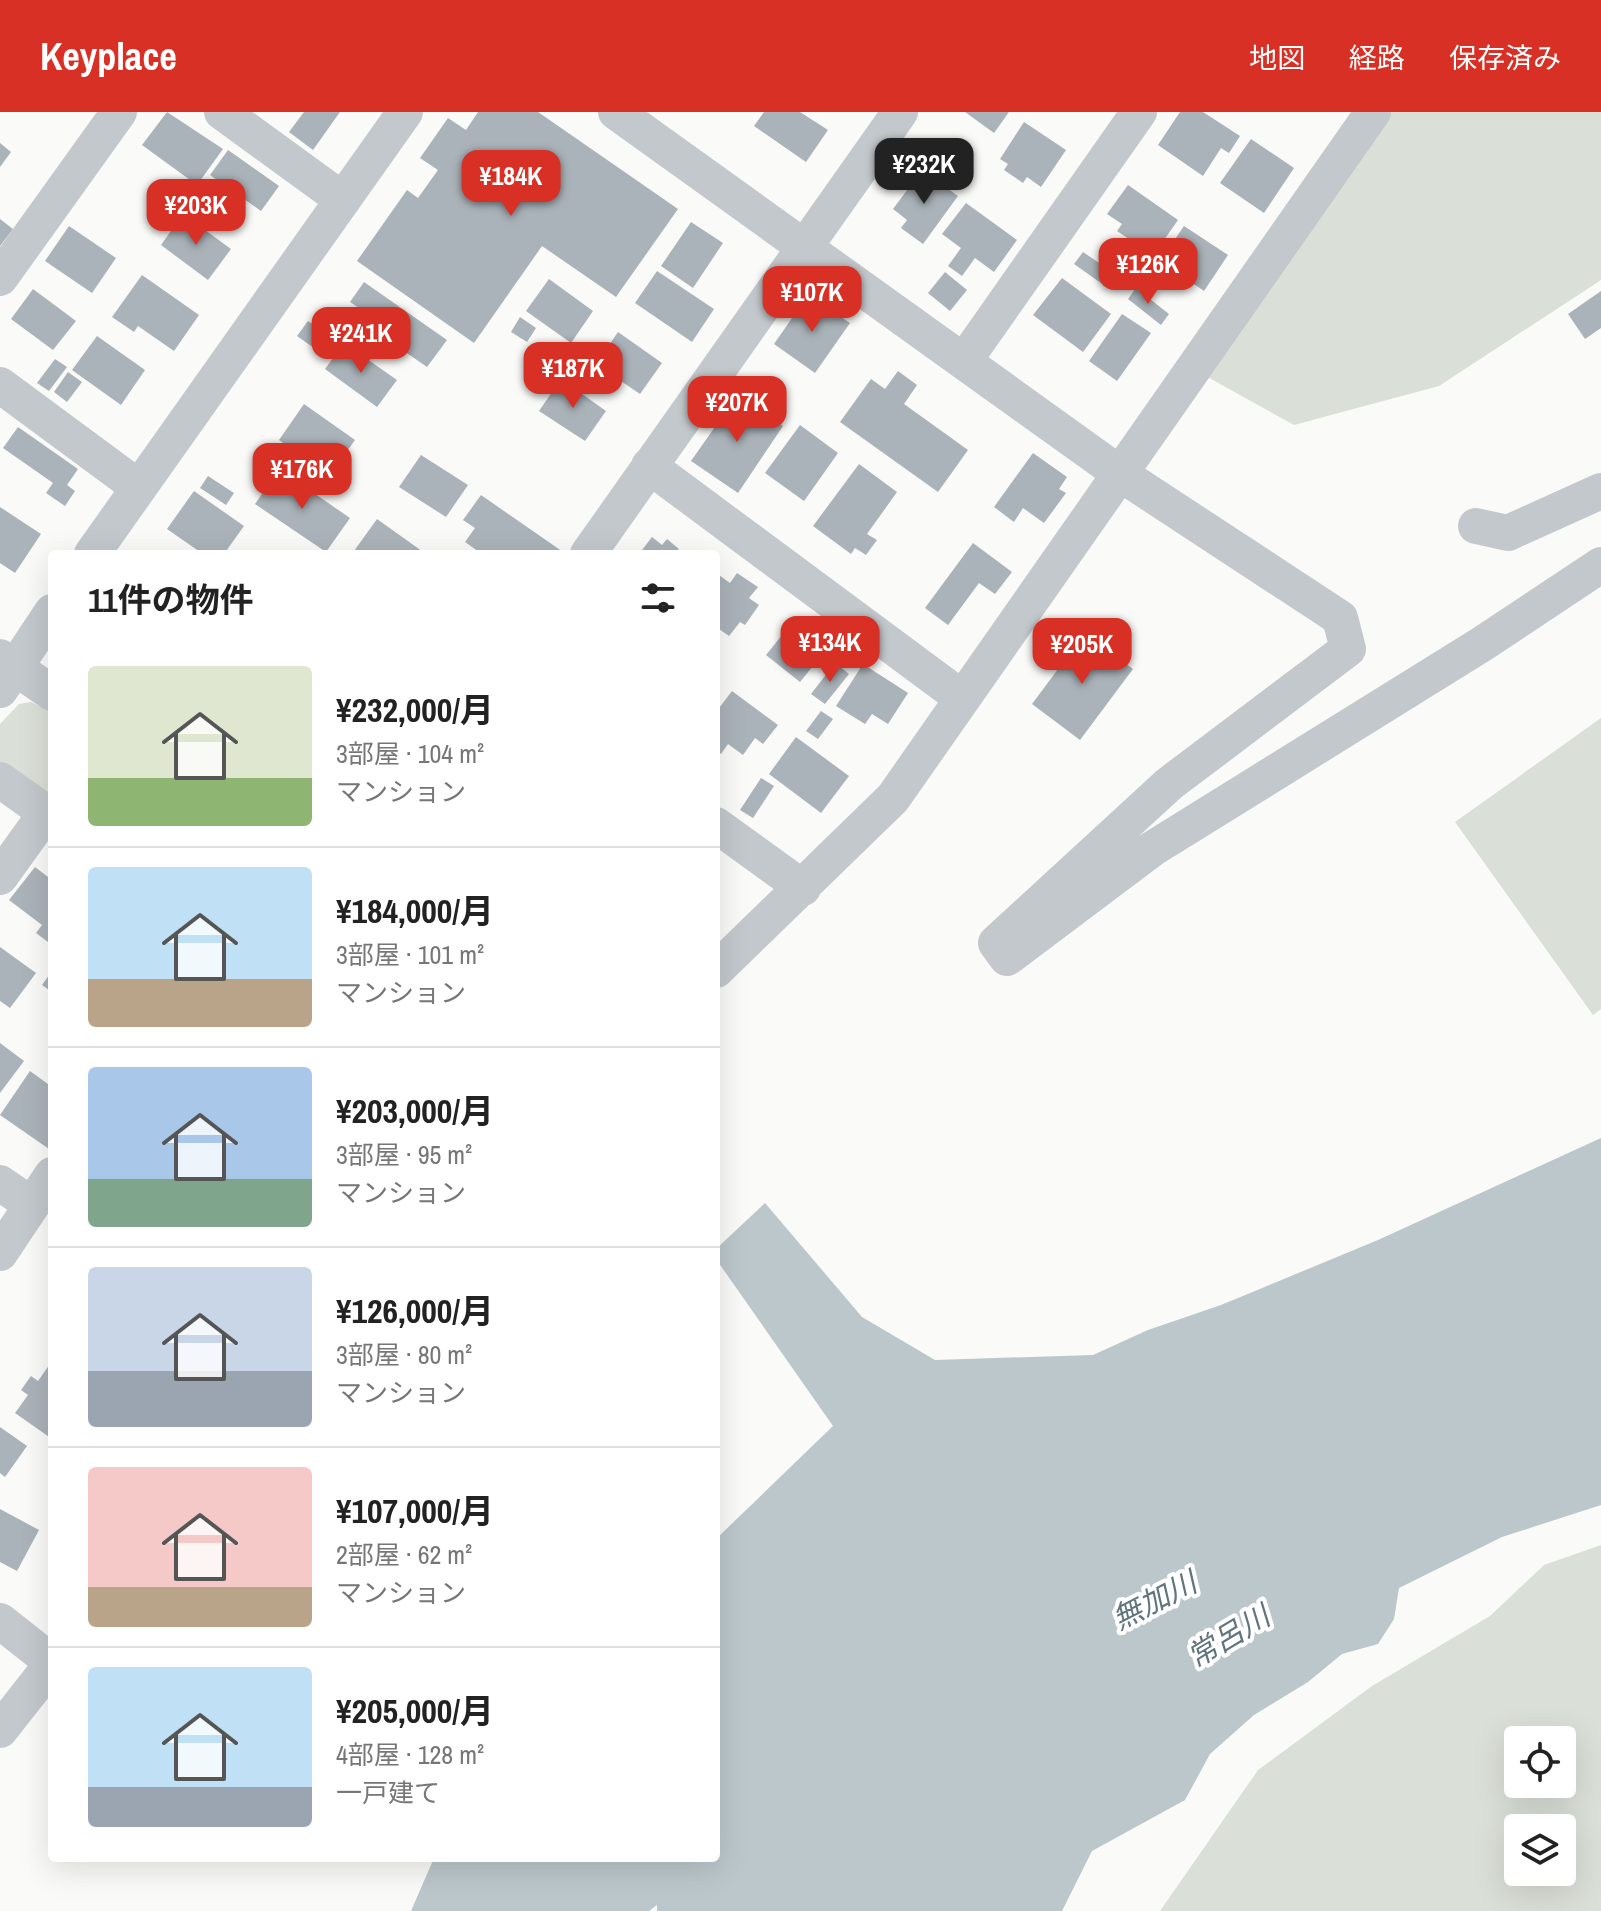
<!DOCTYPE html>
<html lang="ja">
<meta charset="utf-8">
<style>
:root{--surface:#fff;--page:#f6f6f6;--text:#222;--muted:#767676;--line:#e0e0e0;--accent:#d93025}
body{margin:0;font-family:"Archivo Narrow","Noto Sans JP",sans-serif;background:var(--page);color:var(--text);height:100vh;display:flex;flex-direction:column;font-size:30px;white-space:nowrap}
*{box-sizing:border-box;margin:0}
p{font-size:26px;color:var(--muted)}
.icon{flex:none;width:44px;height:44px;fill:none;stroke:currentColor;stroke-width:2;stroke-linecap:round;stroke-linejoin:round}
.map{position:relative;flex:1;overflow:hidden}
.details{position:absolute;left:48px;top:438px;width:672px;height:1312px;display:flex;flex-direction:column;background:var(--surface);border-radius:8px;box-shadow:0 8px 32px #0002}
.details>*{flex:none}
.controls{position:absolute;left:1504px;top:1614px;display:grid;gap:16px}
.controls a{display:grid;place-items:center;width:72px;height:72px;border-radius:8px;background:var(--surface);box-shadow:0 8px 32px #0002;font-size:40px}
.price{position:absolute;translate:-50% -68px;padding:0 18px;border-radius:16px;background:var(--accent);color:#fff;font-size:26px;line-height:52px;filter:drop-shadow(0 2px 4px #0008)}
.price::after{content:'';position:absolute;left:50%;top:48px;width:24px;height:18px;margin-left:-12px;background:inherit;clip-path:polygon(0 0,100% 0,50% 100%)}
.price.current{background:#222;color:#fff}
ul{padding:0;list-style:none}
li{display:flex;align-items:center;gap:24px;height:200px;padding:0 40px}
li+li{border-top:2px solid var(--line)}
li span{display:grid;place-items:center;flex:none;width:224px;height:160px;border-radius:8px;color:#555}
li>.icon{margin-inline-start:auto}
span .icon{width:96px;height:96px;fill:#fffc;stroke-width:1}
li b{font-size:34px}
h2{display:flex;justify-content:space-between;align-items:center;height:96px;padding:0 40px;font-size:34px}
header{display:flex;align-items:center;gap:48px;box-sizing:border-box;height:112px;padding:0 40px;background:var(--accent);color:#fff}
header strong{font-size:38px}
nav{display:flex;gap:44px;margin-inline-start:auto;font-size:28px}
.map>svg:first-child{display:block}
.green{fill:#dadfd7;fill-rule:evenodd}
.water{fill:#bbc7cb}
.building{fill:#aab3b9}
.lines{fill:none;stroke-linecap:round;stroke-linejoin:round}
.minor{stroke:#c3c8cc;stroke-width:36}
.labels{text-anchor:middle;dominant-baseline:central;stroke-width:8;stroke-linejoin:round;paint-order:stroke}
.water-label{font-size:30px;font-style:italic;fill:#60757c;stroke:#fff}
</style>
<header>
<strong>Keyplace</strong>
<nav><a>地図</a><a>経路</a><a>保存済み</a></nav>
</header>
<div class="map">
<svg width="1601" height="1799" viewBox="0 0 1601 1799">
<rect width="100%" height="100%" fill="#fafaf8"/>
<path class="green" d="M1373 0H1601V168L1439 274 1294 313 1193 257Z
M31 590 52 600V686L0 650V612L19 592Z
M1601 606V897L1593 903 1455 710Z
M1601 1433V1799H1160L1258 1658 1372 1574 1490 1504 1544 1453ZM1518 1628H1562V1672H1518ZM1518 1716H1562V1760H1518Z"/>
<path class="water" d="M1601 1026V1393L1502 1425 1399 1476 1394 1507 1378 1532 1342 1542 1308 1570 1254 1603 1210 1642 1185 1688 1092 1739 1062 1799H657V1793L649 1799H411L434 1746H716V1427L833 1314 716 1147V1137L765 1091 862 1205 935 1248 1093 1243 1148 1218 1221 1193 1378 1128Z"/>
<path class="building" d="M167 0 223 37 197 73 142 33Z
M304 0H340L313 38 289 20Z
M478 0H538L678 97 616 185 542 134 474 231 357 149 407 78 418 86 438 58 420 46 448 6 466 18Z
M764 0H800L828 18 806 50 754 14Z
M965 0H1009L994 21Z
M1180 0H1203L1240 24 1229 41 1221 36 1203 64 1158 33Z
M1024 10 1066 38 1041 75 1027 65 1023 71 1004 58 1008 52 1000 47Z
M1251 27 1294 56 1264 101 1220 71Z
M0 31 11 40 0 55Z
M228 38 279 74 261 99 210 63Z
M942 40 969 61 960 73 933 52Z
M922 58 958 84 923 132 901 116 907 108 893 97Z
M1128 73 1178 108 1157 138 1143 128 1139 134 1117 119 1122 112 1107 102Z
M966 91 1017 128 994 160 975 146 962 164 948 154 961 136 942 122Z
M183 102 231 137 208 168 161 133Z
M0 107 13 117 0 134Z
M691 110 723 131 693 176 661 154Z
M69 114 116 146 92 181 45 149Z
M1184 114 1228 143 1204 179 1160 149Z
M1083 140 1114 161 1105 174 1074 152Z
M657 159 714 197 692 230 635 191Z
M945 160 967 178 950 199 928 181Z
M142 163 199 203 174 239 138 214 134 220 112 205Z
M1062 166 1111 202 1083 240 1033 203Z
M549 167 593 199 571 231 526 199Z
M364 170 447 228 427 255 362 210 368 202 350 190Z
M1136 176 1169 202 1161 213 1128 187Z
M33 177 76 209 53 238 11 207Z
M1601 179V216L1585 227 1568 202Z
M808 183 850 211 815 261 774 232Z
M1122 202 1151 221 1117 269 1089 249Z
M520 205 536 216 527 230 511 220Z
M308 209 332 227 321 241 297 224Z
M618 220 662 251 640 282 596 252Z
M97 224 145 258 121 293 72 258Z
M344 231 397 268 377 295 325 257Z
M55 247 67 255 49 279 37 271Z
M898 259 917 273 904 292 968 338 938 380 840 310 871 267 885 277Z
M68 260 82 270 67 290 54 280Z
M561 267 606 299 585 329 539 299Z
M738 282 783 314 738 381 691 349Z
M304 292 355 328 329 364 279 328Z
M800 313 838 341 804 389 765 361Z
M18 315 78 357 67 373 75 379 65 394 46 381 53 371 3 336Z
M1033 341 1067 365 1059 377 1066 381 1044 411 1023 396 1014 410 994 395Z
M421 343 468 373 446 405 399 375Z
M859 352 897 380 867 422 877 428 866 443 855 436 851 442 813 414Z
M279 357 350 406 326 440 255 392Z
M208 364 234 381 226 393 200 376Z
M194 379 244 414 224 442H203L167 417Z
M481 383 566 442H482L465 430 475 416 463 408Z
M0 395 41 422 15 461 0 451Z
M377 407 426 442 354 439Z
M652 425 662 433 667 427 679 437 674 442H639Z
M973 431 1012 460 995 482 979 471 948 513 925 496Z
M737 461 758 475 749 486 759 493 745 513 740 510 729 524 716 515V467L719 463 730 471Z
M795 507 829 534 800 570 766 543Z
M1085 521 1133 557 1080 628 1032 592Z
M835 551 849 562 825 592 811 582Z
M863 552 908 581 888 612 872 602 865 612 836 594Z
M732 579 778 613 763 632 755 626 743 643 728 632 721 642 716 638V600Z
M821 599 833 607 818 627 806 619Z
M796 625 849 664 821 701 769 662Z
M761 666 774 674 753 706 740 698Z
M35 755 52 768V833L36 821 42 813 9 788Z
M0 835 36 861 10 896 0 889Z
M52 859V880L42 873Z
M0 931 24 949 0 981Z
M30 959 52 975 48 983 52 986 49 1037 0 1003Z
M52 1249V1327L15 1301 28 1283 21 1278 31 1264 38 1269Z
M0 1315 27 1334 5 1365 0 1361Z
M0 1397 39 1418 17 1459 0 1450Z"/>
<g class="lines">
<path class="minor" d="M222 0 343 88
M616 0 1119 361 1340 506 1348 537 1169 672 996 831 1007 846 1152 737 1482 532 1601 453
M0 166 119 0
M964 249 1139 0
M0 273 138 375
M649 354 962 586
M1476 414 1508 421 1601 379
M92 442 405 0
M588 442 900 0
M0 545 52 581
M0 578 52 500
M0 668 52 705
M716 713 803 776
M0 765 46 701
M716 858 893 686 1373 0
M0 1071 32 1093
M0 1141 52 1063
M0 1509 52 1550
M0 1618 52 1552"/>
</g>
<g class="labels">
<g class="water-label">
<text transform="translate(1154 1488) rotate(-27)">無加川</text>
<text transform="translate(1228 1524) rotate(-31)">常呂川</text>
</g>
</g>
</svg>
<div class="controls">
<a><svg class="icon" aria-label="locate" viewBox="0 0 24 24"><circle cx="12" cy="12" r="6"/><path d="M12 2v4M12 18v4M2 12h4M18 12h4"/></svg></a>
<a><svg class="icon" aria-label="layers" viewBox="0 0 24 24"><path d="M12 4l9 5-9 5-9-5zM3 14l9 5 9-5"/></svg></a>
</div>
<b class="price current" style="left:924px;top:94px">¥232K</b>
<b class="price" style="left:511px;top:106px">¥184K</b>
<b class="price" style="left:196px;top:135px">¥203K</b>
<b class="price" style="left:1148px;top:194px">¥126K</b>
<b class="price" style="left:812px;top:222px">¥107K</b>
<b class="price" style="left:361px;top:263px">¥241K</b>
<b class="price" style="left:573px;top:298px">¥187K</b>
<b class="price" style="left:737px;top:332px">¥207K</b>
<b class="price" style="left:302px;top:399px">¥176K</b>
<b class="price" style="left:830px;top:572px">¥134K</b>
<b class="price" style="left:1082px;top:574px">¥205K</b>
<section class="details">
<h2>11件の物件<svg class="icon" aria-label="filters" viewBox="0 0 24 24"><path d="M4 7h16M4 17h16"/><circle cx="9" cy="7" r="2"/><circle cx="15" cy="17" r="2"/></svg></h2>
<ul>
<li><span style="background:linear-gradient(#dfe7d0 70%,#8fb573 0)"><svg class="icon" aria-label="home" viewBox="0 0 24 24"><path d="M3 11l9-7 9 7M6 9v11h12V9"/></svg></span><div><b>¥232,000/月</b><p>3部屋 · 104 m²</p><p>マンション</p></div></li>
<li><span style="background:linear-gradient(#bfe0f5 70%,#b9a48a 0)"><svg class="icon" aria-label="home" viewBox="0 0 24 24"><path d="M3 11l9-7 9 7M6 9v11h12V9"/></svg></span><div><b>¥184,000/月</b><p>3部屋 · 101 m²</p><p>マンション</p></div></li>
<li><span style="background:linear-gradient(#a9c7e8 70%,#7fa58c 0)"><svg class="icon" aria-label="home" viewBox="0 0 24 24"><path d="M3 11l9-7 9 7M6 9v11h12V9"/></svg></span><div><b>¥203,000/月</b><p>3部屋 · 95 m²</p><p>マンション</p></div></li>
<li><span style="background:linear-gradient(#c9d6e8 65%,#9aa5b1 0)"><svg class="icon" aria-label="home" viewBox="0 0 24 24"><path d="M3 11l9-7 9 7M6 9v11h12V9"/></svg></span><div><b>¥126,000/月</b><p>3部屋 · 80 m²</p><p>マンション</p></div></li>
<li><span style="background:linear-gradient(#f6c9c9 75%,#b9a48a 0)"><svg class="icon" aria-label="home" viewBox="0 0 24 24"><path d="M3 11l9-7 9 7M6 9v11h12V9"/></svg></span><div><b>¥107,000/月</b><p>2部屋 · 62 m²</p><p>マンション</p></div></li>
<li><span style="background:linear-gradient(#bfe0f5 75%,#9aa5b1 0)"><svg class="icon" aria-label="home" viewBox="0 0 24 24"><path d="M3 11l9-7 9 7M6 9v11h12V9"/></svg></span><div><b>¥205,000/月</b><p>4部屋 · 128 m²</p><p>一戸建て</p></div></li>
</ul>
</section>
</div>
